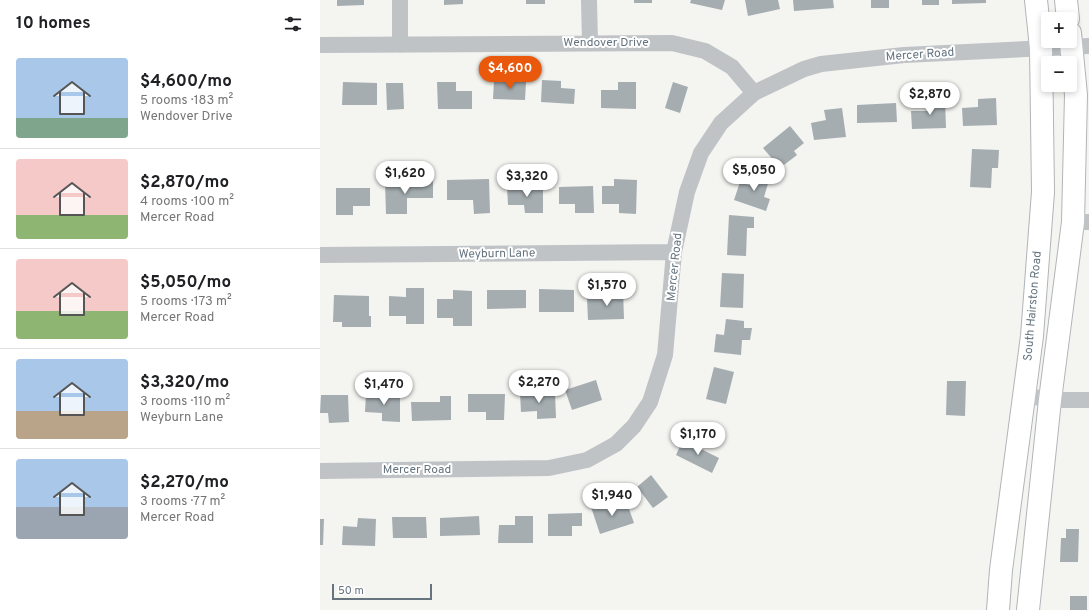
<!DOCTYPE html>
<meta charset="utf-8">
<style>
:root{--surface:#fff;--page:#f2f2f2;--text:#202124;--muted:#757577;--line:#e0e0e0;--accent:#ea580c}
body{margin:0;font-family:Overpass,sans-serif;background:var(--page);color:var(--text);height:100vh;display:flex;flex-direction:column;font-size:15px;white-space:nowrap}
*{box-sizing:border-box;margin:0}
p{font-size:13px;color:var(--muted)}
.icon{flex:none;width:22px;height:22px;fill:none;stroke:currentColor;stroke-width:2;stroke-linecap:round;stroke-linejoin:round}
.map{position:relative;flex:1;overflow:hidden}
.details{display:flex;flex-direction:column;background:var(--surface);width:320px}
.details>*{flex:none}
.fabs{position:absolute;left:721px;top:12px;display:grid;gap:8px}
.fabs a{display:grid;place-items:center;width:36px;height:36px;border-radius:4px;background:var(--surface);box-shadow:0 2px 6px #0003;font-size:20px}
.scale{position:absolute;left:12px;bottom:10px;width:100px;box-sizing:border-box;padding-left:4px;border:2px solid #65747f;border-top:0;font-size:11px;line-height:14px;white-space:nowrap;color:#65747f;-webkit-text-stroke:3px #fff;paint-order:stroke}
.price{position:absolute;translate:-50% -34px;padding:0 9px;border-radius:14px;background:#fff;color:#222;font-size:13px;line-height:26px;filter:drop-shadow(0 1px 2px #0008)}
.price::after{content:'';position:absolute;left:50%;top:24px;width:12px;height:9px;margin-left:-6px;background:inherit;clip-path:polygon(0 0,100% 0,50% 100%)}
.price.selected{background:var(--accent);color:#fff}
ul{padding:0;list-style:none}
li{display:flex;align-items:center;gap:12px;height:100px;padding:0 16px}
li+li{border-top:1px solid var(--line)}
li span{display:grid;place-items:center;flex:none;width:112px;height:80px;border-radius:4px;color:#555}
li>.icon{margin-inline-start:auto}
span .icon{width:48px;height:48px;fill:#fffc;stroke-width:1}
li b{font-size:17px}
h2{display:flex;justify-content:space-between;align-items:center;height:48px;padding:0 16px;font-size:17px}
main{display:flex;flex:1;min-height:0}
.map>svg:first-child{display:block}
.building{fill:#a5adb1}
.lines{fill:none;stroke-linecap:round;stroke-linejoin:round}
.primary-casing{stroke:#b1b5b8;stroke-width:24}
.street{stroke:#bfc3c6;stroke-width:16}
.primary{stroke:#fff;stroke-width:22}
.labels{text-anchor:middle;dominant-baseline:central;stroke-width:4;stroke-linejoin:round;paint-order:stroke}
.street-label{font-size:12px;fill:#65747f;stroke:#fff}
</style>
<main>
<section class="details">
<h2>10 homes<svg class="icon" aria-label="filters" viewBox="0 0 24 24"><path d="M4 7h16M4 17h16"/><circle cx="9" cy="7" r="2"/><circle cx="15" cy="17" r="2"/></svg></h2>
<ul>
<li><span style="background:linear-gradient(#a9c7e8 75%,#7fa58c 0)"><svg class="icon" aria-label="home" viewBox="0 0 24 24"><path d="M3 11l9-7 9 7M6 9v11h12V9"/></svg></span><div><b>$4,600/mo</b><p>5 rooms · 183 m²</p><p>Wendover Drive</p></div></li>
<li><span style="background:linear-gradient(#f6c9c9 70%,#8fb573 0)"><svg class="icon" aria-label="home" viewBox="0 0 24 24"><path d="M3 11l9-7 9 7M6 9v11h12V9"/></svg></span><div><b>$2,870/mo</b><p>4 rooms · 100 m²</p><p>Mercer Road</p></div></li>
<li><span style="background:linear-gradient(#f6c9c9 65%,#8fb573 0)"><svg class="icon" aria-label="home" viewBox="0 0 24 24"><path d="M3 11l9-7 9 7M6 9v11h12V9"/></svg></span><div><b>$5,050/mo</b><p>5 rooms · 173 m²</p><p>Mercer Road</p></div></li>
<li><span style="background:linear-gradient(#a9c7e8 65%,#b9a48a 0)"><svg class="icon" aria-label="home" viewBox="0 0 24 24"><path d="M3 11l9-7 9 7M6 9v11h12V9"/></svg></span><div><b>$3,320/mo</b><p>3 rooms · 110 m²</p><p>Weyburn Lane</p></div></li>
<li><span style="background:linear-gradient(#a9c7e8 60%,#9aa5b1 0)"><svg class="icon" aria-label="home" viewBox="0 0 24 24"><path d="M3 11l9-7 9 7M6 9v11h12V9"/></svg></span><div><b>$2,270/mo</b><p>3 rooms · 77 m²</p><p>Mercer Road</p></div></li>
</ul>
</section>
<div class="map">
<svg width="769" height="610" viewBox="0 0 769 610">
<rect width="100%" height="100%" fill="#f4f4f1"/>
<path class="building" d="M17 0H44V5L17 6Z
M124 0H143V4L124 5Z
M206 0H225V4H206Z
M314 0H332V3H314Z
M371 0H405L402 10 370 3Z
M425 0H458L460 9 428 16Z
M473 0H513L514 8 474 11Z
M551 0H569V8H551Z
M602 0H619V5H602Z
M632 0H666V3L632 4Z
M222 80 241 81V88L255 89 254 104 221 102Z
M174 81 206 82 205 100 173 99Z
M23 82 57 83V105H22Z
M117 82H136V91H152V109H118Z
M298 82H316V109L281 108V90H298Z
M353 82 368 87 360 113 345 108Z
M66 83H83L84 109 67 110Z
M676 98 677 125 643 126 642 108 658 107V99Z
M625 100 626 128 592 129 591 111H607L606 101Z
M576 103 577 122 537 123V105Z
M522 108 526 137 494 140 491 123 506 120 504 110Z
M470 126 484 143 474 151 477 155 460 168 443 148Z
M652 149 679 150 678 168H672L671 188 650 187Z
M433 171 450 177 444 197 450 199 446 211 414 200 420 182 429 185Z
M169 179 170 213 154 214 153 200H127V180Z
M294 179 317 180 316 214 299 213V204H282V186H294Z
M113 181V198H87V214H66L65 182Z
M223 186V213H205L204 205H188L187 187Z
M273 186 274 213H255V204H239V187Z
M16 188H50V206H33V215H16Z
M409 215 434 217V228H427L426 256 407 255Z
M402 273 424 274 423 308 400 307Z
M86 288H104V324H86V316H69V296L86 297Z
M219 289 254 290V312H219Z
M133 290 152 291V326H133V318H117V299H133Z
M167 290H206V308L167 309Z
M286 290H303L304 319 268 320 267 299 286 298Z
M14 295 49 296V316H51V327H22V322H13Z
M406 319 424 321V328H432L430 340H422L421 355 394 352 396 334 404 335Z
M394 367 414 372 406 404 386 399Z
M276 380 282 400 252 410 245 390Z
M627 381H646L645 416 626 415Z
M235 392 236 418 217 419V411L201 412 200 393Z
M46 394 80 395V422L62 421V413L45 412Z
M148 394H185L184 420H166V412H148Z
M1 395H28L29 422 9 423 8 413H0Z
M120 396H131V420L92 421 91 402H120Z
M363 440 399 458 392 473 356 455Z
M331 475 348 497 333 508 317 487Z
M288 501 291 508 307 503 314 523 280 534 271 507Z
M262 513V526H252V536H228V514Z
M159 516 160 535 120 536V518Z
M195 516H213V543H178L179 525H195Z
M72 517H106L107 538H73Z
M38 518 56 519 55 546 22 545 23 526 37 527Z
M0 519H4L3 545H0Z
M746 529H759L758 562H740L741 538H746Z
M750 596H767V610H750Z"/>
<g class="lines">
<defs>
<path id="primary" d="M746 0 748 19
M678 610 681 570 712 336 723 192 721 48 716 0
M708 610 730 400 753 222 756 95 750 33"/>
</defs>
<use href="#primary" class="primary-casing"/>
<path class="street" d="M269 0 270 43
M0 45 352 43 385 51 412 67 434 93
M80 45V0
M753 222H769
M0 255 354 252
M704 395 730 400H769
M0 471 229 468 267 460 296 444 314 426 330 402 345 355 354 252 367 192 381 153 401 123 434 93 484 69 501 64 584 55 769 46"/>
<use href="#primary" class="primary"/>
</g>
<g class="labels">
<g class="street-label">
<text x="286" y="43">Wendover Drive</text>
<text transform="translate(600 55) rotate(-4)">Mercer Road</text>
<text transform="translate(177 254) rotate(-1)">Weyburn Lane</text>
<text transform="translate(355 267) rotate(-84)">Mercer Road</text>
<text transform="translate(713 306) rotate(-85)">South Hairston Road</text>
<text x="97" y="470">Mercer Road</text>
</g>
</g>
</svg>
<div class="fabs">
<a>+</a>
<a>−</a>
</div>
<div class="scale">50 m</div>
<b class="price selected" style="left:190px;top:90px">$4,600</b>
<b class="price" style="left:610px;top:116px">$2,870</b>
<b class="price" style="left:434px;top:192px">$5,050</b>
<b class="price" style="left:85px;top:195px">$1,620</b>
<b class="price" style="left:207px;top:198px">$3,320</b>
<b class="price" style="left:287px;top:307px">$1,570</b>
<b class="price" style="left:219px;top:404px">$2,270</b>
<b class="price" style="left:64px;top:406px">$1,470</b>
<b class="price" style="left:378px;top:456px">$1,170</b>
<b class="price" style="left:292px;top:517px">$1,940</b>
</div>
</main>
